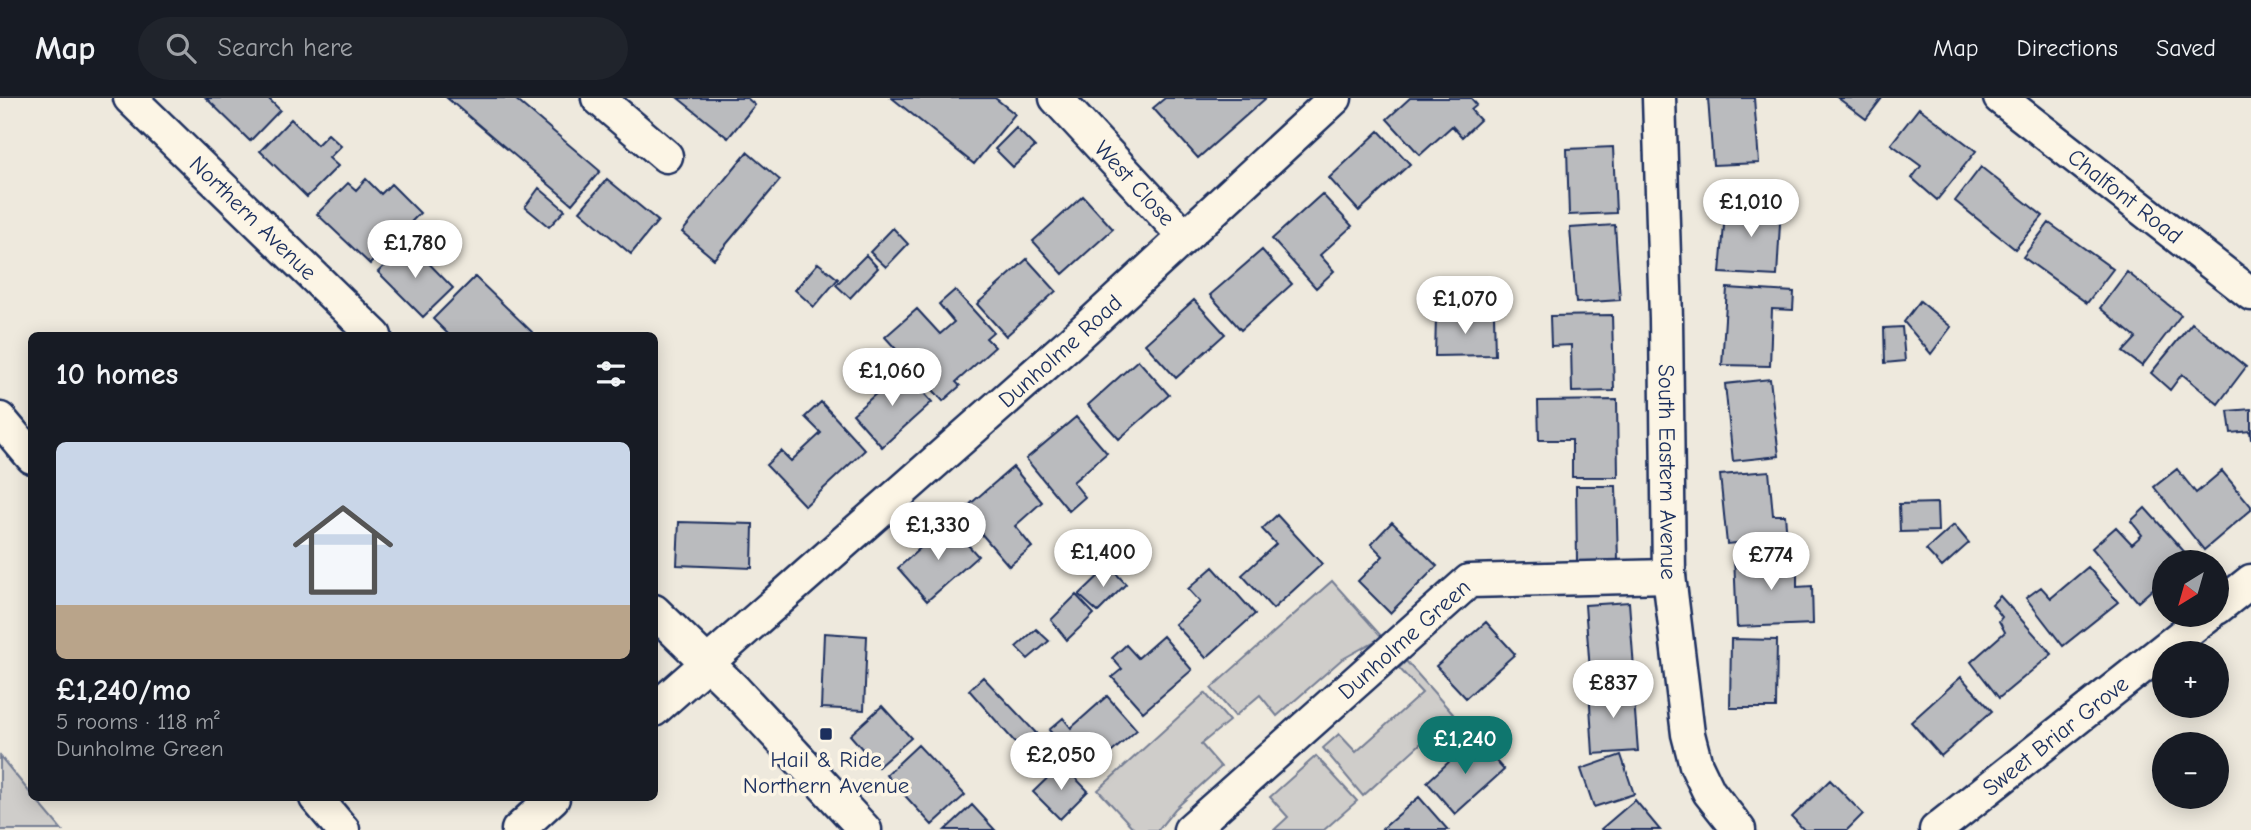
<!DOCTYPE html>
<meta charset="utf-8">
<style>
:root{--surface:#171b24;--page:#20242c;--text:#f1f3f6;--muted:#9ea1a6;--line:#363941;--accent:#0f766e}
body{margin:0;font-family:"Comic Neue",sans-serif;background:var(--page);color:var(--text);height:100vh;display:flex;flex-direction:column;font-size:26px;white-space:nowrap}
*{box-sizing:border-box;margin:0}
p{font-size:23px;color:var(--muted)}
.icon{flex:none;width:38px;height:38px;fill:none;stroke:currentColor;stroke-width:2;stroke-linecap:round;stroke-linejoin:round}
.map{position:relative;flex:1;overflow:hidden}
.drawer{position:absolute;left:28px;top:234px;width:630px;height:469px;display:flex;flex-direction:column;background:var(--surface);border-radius:10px;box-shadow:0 4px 18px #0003}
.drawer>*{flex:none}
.needle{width:46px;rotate:217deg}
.controls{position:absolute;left:2152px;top:452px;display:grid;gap:14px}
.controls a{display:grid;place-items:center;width:77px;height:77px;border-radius:50%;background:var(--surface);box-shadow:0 4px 18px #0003;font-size:35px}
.price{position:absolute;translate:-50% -60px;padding:0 16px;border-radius:24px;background:#fff;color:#222;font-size:23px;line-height:46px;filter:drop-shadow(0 2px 4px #0008)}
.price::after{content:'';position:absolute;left:50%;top:42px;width:21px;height:16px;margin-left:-10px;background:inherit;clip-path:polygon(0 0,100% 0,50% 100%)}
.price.current{background:var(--accent);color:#fff}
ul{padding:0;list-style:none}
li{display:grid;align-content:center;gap:14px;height:371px;padding:0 28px}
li+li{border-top:2px solid var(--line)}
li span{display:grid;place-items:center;height:217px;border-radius:10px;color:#555}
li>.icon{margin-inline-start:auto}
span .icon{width:126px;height:126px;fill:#fffc;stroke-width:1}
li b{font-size:30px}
h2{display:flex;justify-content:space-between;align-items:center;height:84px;padding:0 28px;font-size:30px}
header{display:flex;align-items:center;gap:42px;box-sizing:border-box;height:98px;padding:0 35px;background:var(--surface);border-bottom:2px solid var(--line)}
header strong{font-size:33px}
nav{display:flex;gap:38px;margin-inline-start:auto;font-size:24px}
.search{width:490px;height:63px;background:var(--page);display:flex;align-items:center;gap:18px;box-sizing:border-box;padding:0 24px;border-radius:38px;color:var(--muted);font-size:26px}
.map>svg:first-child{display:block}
.green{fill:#cfcdca;stroke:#757e94;stroke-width:2}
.building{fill:#babbbe;stroke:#1b2f5e;stroke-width:2}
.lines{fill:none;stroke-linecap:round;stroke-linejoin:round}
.minor-casing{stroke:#1b2f5e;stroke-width:37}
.minor{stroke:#fcf5e5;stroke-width:32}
.poi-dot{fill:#1b2f5e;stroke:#fcf5e5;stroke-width:2.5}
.labels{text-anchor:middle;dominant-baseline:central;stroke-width:7;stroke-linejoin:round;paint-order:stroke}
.street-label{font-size:23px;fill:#1b2f5e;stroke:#fcf5e5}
.poi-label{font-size:23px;fill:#1b2f5e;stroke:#fcf5e5}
</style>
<header>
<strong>Map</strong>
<div class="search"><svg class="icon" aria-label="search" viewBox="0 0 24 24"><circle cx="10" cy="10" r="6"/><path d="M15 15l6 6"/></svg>Search here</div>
<nav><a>Map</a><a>Directions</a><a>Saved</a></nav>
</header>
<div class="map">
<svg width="2251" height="732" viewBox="0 0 2251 732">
<rect width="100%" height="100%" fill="#eee9dd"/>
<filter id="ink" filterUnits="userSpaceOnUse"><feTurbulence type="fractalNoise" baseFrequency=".0143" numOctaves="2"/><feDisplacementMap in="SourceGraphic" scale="14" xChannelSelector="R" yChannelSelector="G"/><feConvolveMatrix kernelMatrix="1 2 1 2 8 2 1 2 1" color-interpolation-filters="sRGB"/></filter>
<g filter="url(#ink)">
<path class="green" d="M1332 483 1382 539 1341 562 1277 618 1260 597 1235 618 1211 590Z
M1406 563 1453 616 1363 698 1323 650 1339 636 1356 654 1422 595 1399 570Z
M1205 595 1229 623 1201 646 1221 669 1175 711 1158 732H1135L1098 692Z
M0 658 31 696 32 700H35L62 732H0Z
M1316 658 1357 703 1324 732H1274L1288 719 1270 699Z"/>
<path class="building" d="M206 0H268L280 12 250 43Z
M447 0H514L600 73 572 106Z
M678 0H747L755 7 728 40Z
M892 0H995L1015 16 974 66Z
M1165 0H1266L1198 60 1153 10Z
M1410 0H1471L1477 7 1471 12 1480 22 1462 39 1452 28 1420 57 1387 21Z
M1708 0H1754L1759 65 1713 67Z
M1838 0H1882L1866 21Z
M1919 10 1976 53 1937 102 1912 80 1921 68 1891 46Z
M291 21 317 47 328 36 341 48 329 60 338 68 307 99 260 53Z
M1016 30 1035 49 1013 69 995 51Z
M1379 33 1410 66 1359 113 1329 80Z
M1613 49 1616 115 1569 117 1567 51Z
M747 54 780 82 714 161 682 134Z
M1981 69 2043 118 2015 151 1955 103Z
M366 81 381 96 391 86 420 115 370 166 317 116 348 85 356 92Z
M607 81 658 123 631 156 580 113Z
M539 90 565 112 549 129 525 109Z
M1322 96 1352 128 1320 157 1334 173 1316 190 1272 141Z
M1083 98 1113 131 1063 176 1033 143Z
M1726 103 1781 108 1777 178 1720 175Z
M2049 125 2113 171 2087 205 2023 159Z
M1615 127 1620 202 1576 205 1570 130Z
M893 130 908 146 886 169 870 154Z
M408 144 453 190 423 219 378 174Z
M1262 152 1292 186 1241 232 1210 197Z
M866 157 878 170 850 200 836 187Z
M1027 161 1056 193 1006 238 977 206Z
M818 165 838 181 814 209 795 192Z
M2127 174 2181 217 2142 268 2123 254 2136 240 2100 210Z
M475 179 534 236 532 238H450L433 221Z
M1727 190 1794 194 1793 212 1772 211 1770 268 1722 267Z
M955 192 993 234 986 240 995 249 956 284 960 288 943 303 885 239 917 211 940 236 954 224 939 206Z
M1194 202 1225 236 1176 280 1145 246Z
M1920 203 1951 229 1931 256 1904 224Z
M1494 216 1495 257 1435 258 1436 219Z
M1612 217 1614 293 1572 294 1571 247 1551 248 1550 218Z
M2192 225 2246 269 2218 306 2182 276 2170 292 2151 275Z
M1902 229 1905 263 1885 265 1884 230Z
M1138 262 1169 297 1119 341 1088 307Z
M903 272 932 304 882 349 853 316Z
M1770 281 1779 358 1733 363 1725 286Z
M1617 302 1618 379H1572V342H1539L1538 303Z
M821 304 865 352 805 408 766 367 781 353 791 363 821 335 805 319Z
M2251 311V342L2250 333 2231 335 2228 313Z
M1076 319 1107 355 1073 384 1085 399 1069 413 1026 361Z
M1013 369 1042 404 1015 428 1032 449 1009 468 962 413Z
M2177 371 2196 395 2222 373 2251 408V412L2204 452 2154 389Z
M1769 373 1773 417H1785L1787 440 1727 446 1720 377Z
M1576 388H1616L1618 463 1577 464Z
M1937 405 1938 433 1900 434 1899 406Z
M2145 410 2189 459 2184 464H2165V480L2138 504 2092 450 2116 429 2132 446 2142 437 2131 423Z
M1277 417 1322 466 1273 511 1242 477 1276 446 1262 431Z
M679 424 753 426 752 470 677 467Z
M1392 424 1437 468 1390 515 1358 483 1383 458 1371 446Z
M948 425 978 458 927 503 898 470Z
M1954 427 1969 445 1942 469 1926 452Z
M1797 457V489L1812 488 1813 526 1737 529 1734 459Z
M1109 468 1126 486 1098 514 1079 497Z
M1213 469 1255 516 1206 560 1175 526 1200 504 1188 491Z
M2088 469 2118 504 2063 548 2026 500 2041 489 2051 500Z
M1076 497 1094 516 1067 542 1051 522Z
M2000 498 2052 556 1999 600 1971 564 2005 534 1999 523 2002 519 1992 506Z
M1629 504 1634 570 1590 573 1585 507Z
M1486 524 1515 556 1466 600 1436 568Z
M1036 531 1049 543 1028 561 1016 549Z
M824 535 867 538 864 612 821 610Z
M1163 538 1192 572 1143 614 1112 579 1122 571 1112 560 1126 547 1138 560Z
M1731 541 1777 542 1776 610H1730Z
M983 579 1036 635 1020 650 969 592Z
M1961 579 1992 613 1941 658 1911 624Z
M1633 588 1638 653 1593 656 1589 591Z
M1107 598 1137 632 1087 676 1049 632 1063 620 1071 630Z
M882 608 911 640 878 669 850 637Z
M1475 640 1504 672 1455 716 1427 684Z
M918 647 965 697 932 727 886 677Z
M1621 657 1634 696 1594 709 1581 671Z
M1062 666 1088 693 1060 721 1033 694Z
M1830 682 1863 716 1847 732H1804L1792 719Z
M1419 699 1448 732H1381Z
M1635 702 1660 732H1602L1601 731Z
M972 707 995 732H945Z"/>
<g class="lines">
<defs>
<g id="minor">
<path id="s1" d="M130 0 375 238"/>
<path d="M598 0 666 58"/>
<path id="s2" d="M1056 0 1184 138"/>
<path id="s3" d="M1659 0 1666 221 1669 478 1688 636 1696 667 1709 694 1739 732"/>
<path id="s4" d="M2000 0 2251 196"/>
<path d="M0 321 32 359"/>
<path d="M2217 510 2251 483"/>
<path d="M654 513 734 591 865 732"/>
<path id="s5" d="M654 612 1072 243 1335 0"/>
<path d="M316 700 343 732"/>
<path d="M518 732 553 700"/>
<path id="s6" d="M1190 732 1469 483 1669 478"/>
<path id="s7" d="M1936 732 2209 516"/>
</g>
</defs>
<use href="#minor" class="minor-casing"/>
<use href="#minor" class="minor"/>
</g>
</g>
<rect class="poi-dot" x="819" y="629" width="14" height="14" rx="3.5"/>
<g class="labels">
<g class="street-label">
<text stroke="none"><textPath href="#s2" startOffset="116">West Close</textPath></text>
<text stroke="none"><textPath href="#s4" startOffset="159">Chalfont Road</textPath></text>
<text stroke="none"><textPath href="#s1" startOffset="172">Northern Avenue</textPath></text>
<text stroke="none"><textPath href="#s5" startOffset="542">Dunholme Road</textPath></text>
<text stroke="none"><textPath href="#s3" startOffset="374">South Eastern Avenue</textPath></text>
<text stroke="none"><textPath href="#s6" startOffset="287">Dunholme Green</textPath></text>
<text stroke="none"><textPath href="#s7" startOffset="152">Sweet Briar Grove</textPath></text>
</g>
<g class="poi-label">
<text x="826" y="661">Hail &amp; Ride<tspan x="826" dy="26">Northern Avenue</tspan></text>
</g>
</g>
</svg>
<div class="controls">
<a><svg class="needle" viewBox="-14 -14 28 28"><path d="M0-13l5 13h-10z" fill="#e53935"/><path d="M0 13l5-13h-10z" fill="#9ea1a6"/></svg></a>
<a>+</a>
<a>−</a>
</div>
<b class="price" style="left:1751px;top:141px">£1,010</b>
<b class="price" style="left:415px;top:182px">£1,780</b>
<b class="price" style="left:1465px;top:238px">£1,070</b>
<b class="price" style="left:892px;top:310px">£1,060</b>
<b class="price" style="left:938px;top:464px">£1,330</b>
<b class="price" style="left:1103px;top:491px">£1,400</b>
<b class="price" style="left:1771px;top:494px">£774</b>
<b class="price" style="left:1613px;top:622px">£837</b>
<b class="price current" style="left:1465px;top:678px">£1,240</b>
<b class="price" style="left:1061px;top:694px">£2,050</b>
<section class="drawer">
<h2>10 homes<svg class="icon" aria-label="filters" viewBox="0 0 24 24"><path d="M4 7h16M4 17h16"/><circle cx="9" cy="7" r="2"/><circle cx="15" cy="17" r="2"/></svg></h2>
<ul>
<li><span style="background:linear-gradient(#c9d6e8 75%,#b9a48a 0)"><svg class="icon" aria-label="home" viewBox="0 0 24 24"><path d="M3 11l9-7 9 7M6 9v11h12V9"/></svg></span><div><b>£1,240/mo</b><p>5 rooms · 118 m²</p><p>Dunholme Green</p></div></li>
</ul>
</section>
</div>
